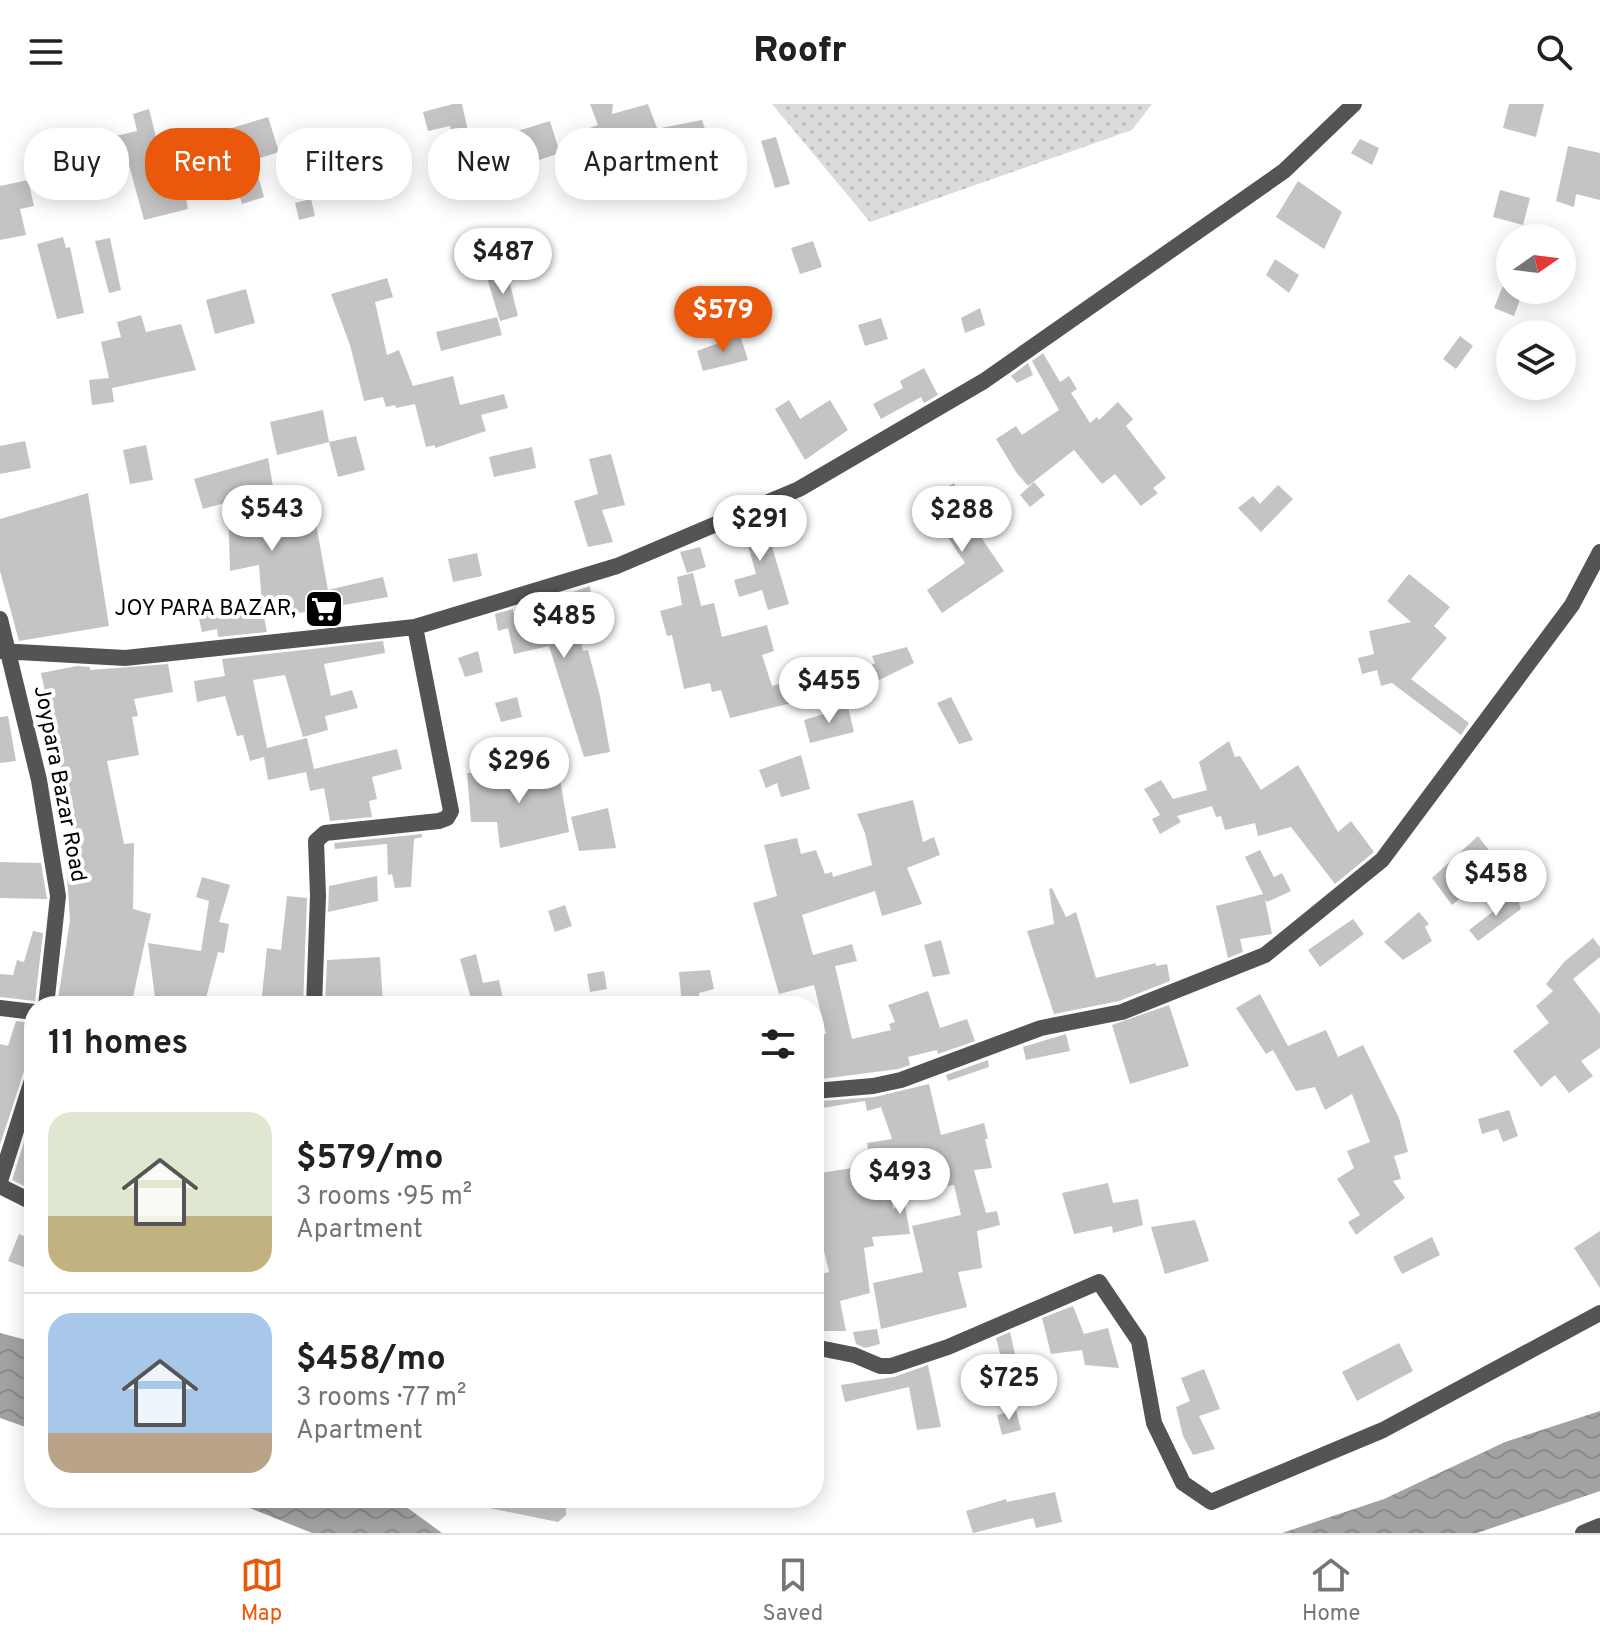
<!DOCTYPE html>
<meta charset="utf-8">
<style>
:root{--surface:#fff;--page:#f6f6f6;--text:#202124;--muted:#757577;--line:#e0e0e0;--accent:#ea580c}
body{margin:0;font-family:Overpass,sans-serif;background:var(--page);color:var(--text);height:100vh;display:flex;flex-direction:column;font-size:30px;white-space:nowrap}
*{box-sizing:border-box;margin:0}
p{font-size:26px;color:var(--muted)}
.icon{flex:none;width:44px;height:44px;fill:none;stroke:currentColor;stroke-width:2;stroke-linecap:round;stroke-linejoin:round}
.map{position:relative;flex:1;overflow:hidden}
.panel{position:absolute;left:24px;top:892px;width:800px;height:512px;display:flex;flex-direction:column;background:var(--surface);border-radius:32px;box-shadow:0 4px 20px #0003}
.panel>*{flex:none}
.hud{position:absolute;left:24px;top:24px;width:800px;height:72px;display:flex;gap:16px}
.needle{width:52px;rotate:76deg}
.tools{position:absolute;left:1496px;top:120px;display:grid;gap:16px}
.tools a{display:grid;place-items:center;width:80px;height:80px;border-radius:50%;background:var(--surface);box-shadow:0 4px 20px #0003;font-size:40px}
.price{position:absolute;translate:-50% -68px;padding:0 18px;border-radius:28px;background:#fff;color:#222;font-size:26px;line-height:52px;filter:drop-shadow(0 2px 4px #0008)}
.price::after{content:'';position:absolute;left:50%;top:48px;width:24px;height:18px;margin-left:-12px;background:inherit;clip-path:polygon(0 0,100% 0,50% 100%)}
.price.on{background:var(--accent);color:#fff}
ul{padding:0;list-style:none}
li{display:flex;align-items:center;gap:24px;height:200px;padding:0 24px}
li+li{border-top:2px solid var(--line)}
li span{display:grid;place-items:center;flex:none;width:224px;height:160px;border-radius:24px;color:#555}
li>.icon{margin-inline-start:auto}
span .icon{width:96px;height:96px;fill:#fffc;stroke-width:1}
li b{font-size:34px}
h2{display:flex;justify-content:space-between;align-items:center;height:96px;padding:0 24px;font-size:34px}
.pill{padding:0 28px;border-radius:32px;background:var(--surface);box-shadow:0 4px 20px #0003;font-size:28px;line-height:72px}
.pill.on{background:var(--accent);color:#fff}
header{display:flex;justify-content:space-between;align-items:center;height:104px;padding:0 24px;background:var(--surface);font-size:36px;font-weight:800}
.tab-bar{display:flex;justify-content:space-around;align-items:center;height:112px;border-top:2px solid var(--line);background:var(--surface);font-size:22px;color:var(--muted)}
.tab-bar a{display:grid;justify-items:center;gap:4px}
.tab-bar .on{color:var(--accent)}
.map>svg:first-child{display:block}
.green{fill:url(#green-dots)}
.water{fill:url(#water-waves)}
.building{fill:#c4c4c4}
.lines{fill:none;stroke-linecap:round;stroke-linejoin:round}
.street{stroke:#545454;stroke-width:16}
.labels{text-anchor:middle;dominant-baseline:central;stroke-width:8;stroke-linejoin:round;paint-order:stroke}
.poi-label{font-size:22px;fill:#000;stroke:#fff;text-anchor:end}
.street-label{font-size:22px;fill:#000;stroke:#fff}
</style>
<header><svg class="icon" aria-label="menu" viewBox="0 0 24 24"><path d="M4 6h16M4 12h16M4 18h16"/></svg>Roofr<svg class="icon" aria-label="search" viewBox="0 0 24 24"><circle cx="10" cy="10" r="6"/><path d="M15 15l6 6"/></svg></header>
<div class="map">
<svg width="1600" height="1429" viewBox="0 0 1600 1429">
<defs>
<pattern id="green-dots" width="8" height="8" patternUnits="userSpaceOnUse" patternTransform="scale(2)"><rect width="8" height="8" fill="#dbdbdb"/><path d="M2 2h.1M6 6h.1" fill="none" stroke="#bababa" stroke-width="1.8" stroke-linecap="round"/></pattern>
<pattern id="water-waves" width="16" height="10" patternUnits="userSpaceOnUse" patternTransform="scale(2)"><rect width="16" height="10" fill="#a2a2a2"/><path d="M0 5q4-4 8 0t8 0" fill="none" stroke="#8a8a8a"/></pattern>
</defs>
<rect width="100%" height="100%" fill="#fff"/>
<path class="green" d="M772 0H1152L1132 26 870 118Z"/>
<path class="water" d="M0 1229 34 1238V1326L0 1314Z
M1600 1307V1387L1477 1429H1282L1384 1395 1505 1338Z
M225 1394H394L442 1429H312Z"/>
<path class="building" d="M453 0H462L470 36 453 39 450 22 428 27 423 8Z
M590 0H613L612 10 648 0 657 24 651 26 702 16 710 40 695 44 697 50 655 58 647 28 610 42 609 52 606 43 575 54 568 32 598 21Z
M1509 0H1544L1536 33 1503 24Z
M149 5 157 37 174 33 188 105 144 116 129 61 97 68 90 38 137 27 133 10Z
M268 13 279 48 257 55 260 67 257 68 264 93 242 100 230 63 213 68 202 33Z
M550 17 560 49 518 63 508 30Z
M776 33 790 80 775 84 761 37Z
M1360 35 1379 44 1372 61 1351 49Z
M1568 42 1600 49V96L1576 90 1574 103 1556 97Z
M28 76 34 102 20 105 26 131 0 136V82Z
M1298 77 1342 108 1324 145 1276 113Z
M1500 86 1530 94 1523 121 1493 113Z
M311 95 315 112 299 116 295 99Z
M63 133 66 144 70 143 84 209 57 215 37 140Z
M110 134 121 186 109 189 95 137Z
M813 137 822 163 800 170 791 144Z
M1275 155 1299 171 1289 189 1266 171Z
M507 168 518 212 500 217 487 174Z
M387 174 393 193 375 198 387 251 399 246 413 282 453 272 460 301 504 290 508 304 481 311 486 327 435 344V341L426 343 415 300 396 304 395 301 386 303 383 293 364 297 350 241 331 190Z
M1504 179 1510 182V186L1523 187 1514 212 1494 204Z
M246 185 255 219 215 230 206 196Z
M980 204 985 221 965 229 961 214Z
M141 211 146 228 181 220 196 266 112 284 114 298 92 301 89 276 109 274 101 238 121 233 117 218Z
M497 213 502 231 441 247 436 228Z
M881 214 888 235 865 242 858 221Z
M740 231 748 256 703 267 697 247Z
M1460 232 1473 242 1456 265 1443 255Z
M1043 249 1060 278 1069 272 1077 285 1071 289 1090 319 1097 313 1099 316 1118 298 1133 315 1126 322 1166 374 1153 384 1158 389 1141 402 1115 370 1102 380 1074 346 1028 382 1016 368 996 335 1016 322 1022 331 1059 306 1032 257Z
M1028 259 1033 271 1017 279 1011 272Z
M924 264 938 291 924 299 921 293 881 315 873 300 903 284 900 277Z
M789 296 800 315 830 296 848 326 805 356 775 305Z
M323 306 329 338 277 351 270 318Z
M356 332 365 366 338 373 329 338Z
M25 337 31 364 0 370V342Z
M146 341 153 376 130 380 123 346Z
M532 343 536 364 494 373 489 353Z
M611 350 625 401 602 406 613 438 588 443 574 397 598 390 589 355Z
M268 354 279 416 314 409 328 486 383 473 388 493 294 510 293 502 263 508 267 528 218 533 217 525 202 528 197 507 215 504 216 510 262 500 259 461 230 467 228 398 203 405 194 375Z
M1034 378 1045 391 1030 403 1020 391Z
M954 379 976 426 1004 467 942 509 927 486 965 459 933 411 948 408 937 388Z
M1278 381 1293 395 1261 428 1238 404 1253 392 1260 400Z
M88 389 109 522 19 537 0 467V415Z
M771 409 773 416 765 419 789 500 768 506 762 486 739 493 734 476 756 470 746 434 728 439 725 428Z
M700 443 706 463 687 469 680 448Z
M477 449 482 472 453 478 448 455Z
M693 469 701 502 714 499 722 533 767 521 774 547 762 551 772 582 797 575 804 596 730 614 721 586 712 588 710 579 684 585 672 531 667 532 660 507 682 501 677 473Z
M1409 470 1450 503 1434 522 1447 534 1411 575 1469 619 1461 631 1392 579 1381 582 1377 566 1362 570 1358 554 1374 550 1369 527 1411 518 1387 497Z
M590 482 592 504 574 509 583 547 588 546 600 592 610 648 584 653 549 542 514 550 508 524 498 527 495 510 513 505V509Z
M383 537 385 549 324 560 331 592 352 586 358 604 325 612 328 626 303 633 285 571 253 576 267 644 307 634 314 665 397 645 402 665 372 673 377 695 369 697 372 713 330 717 324 684 310 687 306 668 268 676 264 653 250 657 243 631 237 632 225 592 197 598 194 577 225 572 222 555Z
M907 543 914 559 879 576 868 563 875 559 872 552Z
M478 547 483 568 465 573 458 554Z
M168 560 173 588 134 595 138 612 132 613 139 651 107 657 124 740 134 739 133 805 151 810 131 902H57L70 816 65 744 78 743 41 569 77 562 90 563V566Z
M517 593 522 613 501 618 495 599Z
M951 593 973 636 959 640 937 599Z
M848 603 854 628 810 639 804 616Z
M8 612 16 657 0 659V613Z
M1229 637 1235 653 1240 652 1261 686 1298 661 1338 728 1351 717 1374 748 1335 780 1291 723 1258 732 1255 719 1225 726 1221 712 1216 713 1212 702 1177 712 1181 718 1160 730 1152 715 1160 711 1144 685 1161 676 1173 695 1207 686 1199 658Z
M801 651 810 685 781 693 777 679 766 684 759 666Z
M558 664 569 728 500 744 497 718H471L467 669H542Z
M913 696 923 738 934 733 940 751 907 764 922 800 882 812 875 787 802 811 813 851 852 840 857 857 835 862 852 935 891 926 889 920 895 918 888 901 928 887 940 924 967 915 975 937 938 950 937 946 908 953 910 961 898 965 814 976V931L826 930 814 881 779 890 753 799 777 792 764 741 797 734 801 750 816 746 825 770 832 768 833 773 872 761 865 729 857 710Z
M608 704 616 744 579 747 571 713Z
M422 730V733L414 735 411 783 395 784 392 770 388 771 387 740 335 745 334 739Z
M1478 732 1501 762 1452 801 1432 774Z
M1260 746 1274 773 1282 769 1291 787 1267 798 1265 795 1272 830 1240 835 1243 848 1228 854 1216 802 1263 790 1245 753Z
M0 758 41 759 47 795 0 794Z
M377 772 378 797 328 808 329 782Z
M202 773 230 781 219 818 229 820 224 849 218 848 204 902 175 896 176 902H156L148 839 201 847 209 797 196 793Z
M1052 784 1066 813 1076 808 1096 874 1156 859V862L1167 860 1170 877 1119 897 1054 910 1027 827 1054 820 1049 785Z
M1516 790 1521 805 1478 837 1469 826Z
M287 792 307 794 303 902 261 901 267 844 281 846Z
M565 801 572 822 555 828 548 807Z
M1419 808 1429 820 1425 823 1432 837 1403 856 1384 838Z
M1353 815 1364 830 1320 863 1308 846Z
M33 827 43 829 35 897 0 893V870L13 871 17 856 24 858Z
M1593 834 1600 843V853L1573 875 1600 910V944L1581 957 1593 972 1569 989 1555 971 1541 983 1513 947 1549 919 1536 902 1553 887 1546 880 1564 858Z
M941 836 950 870 933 873 924 841Z
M476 850 483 879 499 876 503 895 473 902 460 855Z
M380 853 383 900 325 902 327 856Z
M710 866 714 885 699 889 700 902H682L679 868Z
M604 867 607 885 590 888 587 870Z
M1260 890 1288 942 1326 926 1338 953 1363 941 1399 1014 1408 1048 1394 1052 1401 1075 1393 1077 1405 1094 1356 1131 1348 1118 1360 1111 1337 1075 1354 1064 1347 1047 1370 1038 1352 990 1325 1006 1315 983 1296 987 1273 946 1266 950 1236 904Z
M1169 901 1189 962 1130 980 1112 921Z
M16 917 34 919V959L24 967 0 1041V940L8 942Z
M1066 930 1070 947 1026 956 1023 943Z
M988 956 989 963 948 977 946 971Z
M929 980 941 1031 984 1019 988 1035H985L992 1064 974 1066 986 1109 997 1107 1000 1121 977 1127 982 1164 958 1168 967 1203 881 1225 873 1179 923 1168 912 1122 961 1111 954 1081 943 1083 936 1055 888 1070 893 1105 905 1101 910 1130 872 1133 874 1142 864 1144 870 1189 840 1197 846 1227H814V1172L829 1168 820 1130 814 1131V1070L871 1061 867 1039 892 1035 881 1003 867 1007 865 997 822 1004 821 997 875 993Z
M34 1006V1087L12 1076Z
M1509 1006 1518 1032 1503 1038 1498 1025 1482 1030 1478 1015Z
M1108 1079 1113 1099 1138 1095 1143 1121 1113 1129 1112 1122 1074 1130 1062 1089Z
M1195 1116 1209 1157 1165 1170 1151 1123Z
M1600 1127V1184L1574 1144Z
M19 1130 34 1136 24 1163 8 1157Z
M1432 1133 1440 1151 1402 1170 1393 1153Z
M1073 1202 1084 1230 1108 1224 1119 1264 1085 1261 1082 1246 1051 1250 1042 1214Z
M877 1225 880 1240 865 1244 856 1240 853 1228Z
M1010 1228 1022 1280 1009 1284 996 1234Z
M1399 1239 1413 1267 1357 1297 1342 1268Z
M928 1261 941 1323 917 1326 909 1283 845 1298 841 1281 894 1273Z
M1204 1265 1220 1305 1199 1312 1215 1345 1193 1351 1183 1332 1176 1303 1190 1297 1181 1274Z
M1016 1306 1021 1326 1002 1331 997 1311Z
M1055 1388 1062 1418 1036 1424 1033 1414 973 1429 966 1407 1006 1395 1007 1398Z
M476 1394H566V1411L558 1418 475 1401Z"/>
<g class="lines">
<path class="street" d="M0 515 39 676 58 792 46 902
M0 547 125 554 415 523 617 462 799 385 984 277 1284 67 1354 0
M314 902 318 792 316 737 325 729 439 717 447 714 451 707 415 523
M0 904 34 908
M814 987 873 982 901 976 1041 924 1122 908 1265 851 1382 756 1572 501 1600 448
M0 1077 34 970
M0 1082 34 1099
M814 1243 854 1251 880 1262H891L948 1243 1099 1178 1139 1237 1154 1319 1183 1379 1211 1398 1383 1326 1600 1209
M1583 1429 1600 1422"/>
</g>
<defs>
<symbol id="supermarket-square" viewBox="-11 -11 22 22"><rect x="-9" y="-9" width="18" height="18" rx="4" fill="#000" stroke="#fff"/><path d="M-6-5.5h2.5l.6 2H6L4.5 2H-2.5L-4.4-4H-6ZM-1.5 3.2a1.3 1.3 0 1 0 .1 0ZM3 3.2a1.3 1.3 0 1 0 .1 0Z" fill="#fff"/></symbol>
</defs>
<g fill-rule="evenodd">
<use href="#supermarket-square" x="302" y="483" width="44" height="44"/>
</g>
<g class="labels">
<g class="poi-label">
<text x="296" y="505">JOY PARA BAZAR,</text>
</g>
<g class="street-label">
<text transform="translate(59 680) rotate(79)">Joypara Bazar Road</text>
</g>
</g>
</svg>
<div class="tools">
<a><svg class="needle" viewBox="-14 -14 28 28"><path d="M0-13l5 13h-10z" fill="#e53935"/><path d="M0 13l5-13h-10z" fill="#757577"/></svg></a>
<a><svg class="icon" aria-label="layers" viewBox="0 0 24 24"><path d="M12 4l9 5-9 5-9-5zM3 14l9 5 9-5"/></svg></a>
</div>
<b class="price" style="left:503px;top:192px">$487</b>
<b class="price on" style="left:723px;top:250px">$579</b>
<b class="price" style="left:272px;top:449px">$543</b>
<b class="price" style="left:962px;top:450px">$288</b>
<b class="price" style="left:760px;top:459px">$291</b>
<b class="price" style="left:564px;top:556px">$485</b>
<b class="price" style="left:829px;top:621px">$455</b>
<b class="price" style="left:519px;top:701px">$296</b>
<b class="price" style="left:1496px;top:814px">$458</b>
<b class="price" style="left:900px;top:1112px">$493</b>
<b class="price" style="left:1009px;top:1318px">$725</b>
<div class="hud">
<a class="pill">Buy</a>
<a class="pill on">Rent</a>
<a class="pill">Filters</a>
<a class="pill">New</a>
<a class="pill">Apartment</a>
</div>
<section class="panel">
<h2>11 homes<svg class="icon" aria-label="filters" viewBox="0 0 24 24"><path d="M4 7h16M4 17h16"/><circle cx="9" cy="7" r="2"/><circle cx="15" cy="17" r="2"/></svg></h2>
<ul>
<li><span style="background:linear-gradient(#dfe7d0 65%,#c2b280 0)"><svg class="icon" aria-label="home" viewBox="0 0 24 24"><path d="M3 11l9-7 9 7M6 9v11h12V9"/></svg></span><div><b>$579/mo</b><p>3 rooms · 95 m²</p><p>Apartment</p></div></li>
<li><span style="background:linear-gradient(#a9c7e8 75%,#b9a48a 0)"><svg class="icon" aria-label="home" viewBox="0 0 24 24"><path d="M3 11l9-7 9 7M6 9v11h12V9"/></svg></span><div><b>$458/mo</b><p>3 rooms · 77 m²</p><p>Apartment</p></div></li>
</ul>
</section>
</div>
<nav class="tab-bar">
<a class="on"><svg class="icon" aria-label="map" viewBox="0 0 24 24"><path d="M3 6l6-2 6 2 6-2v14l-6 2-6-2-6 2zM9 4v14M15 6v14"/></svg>Map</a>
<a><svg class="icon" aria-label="saved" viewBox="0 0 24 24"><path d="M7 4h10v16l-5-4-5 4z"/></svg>Saved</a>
<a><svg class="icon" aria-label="home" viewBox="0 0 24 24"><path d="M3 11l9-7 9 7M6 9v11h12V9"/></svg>Home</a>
</nav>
